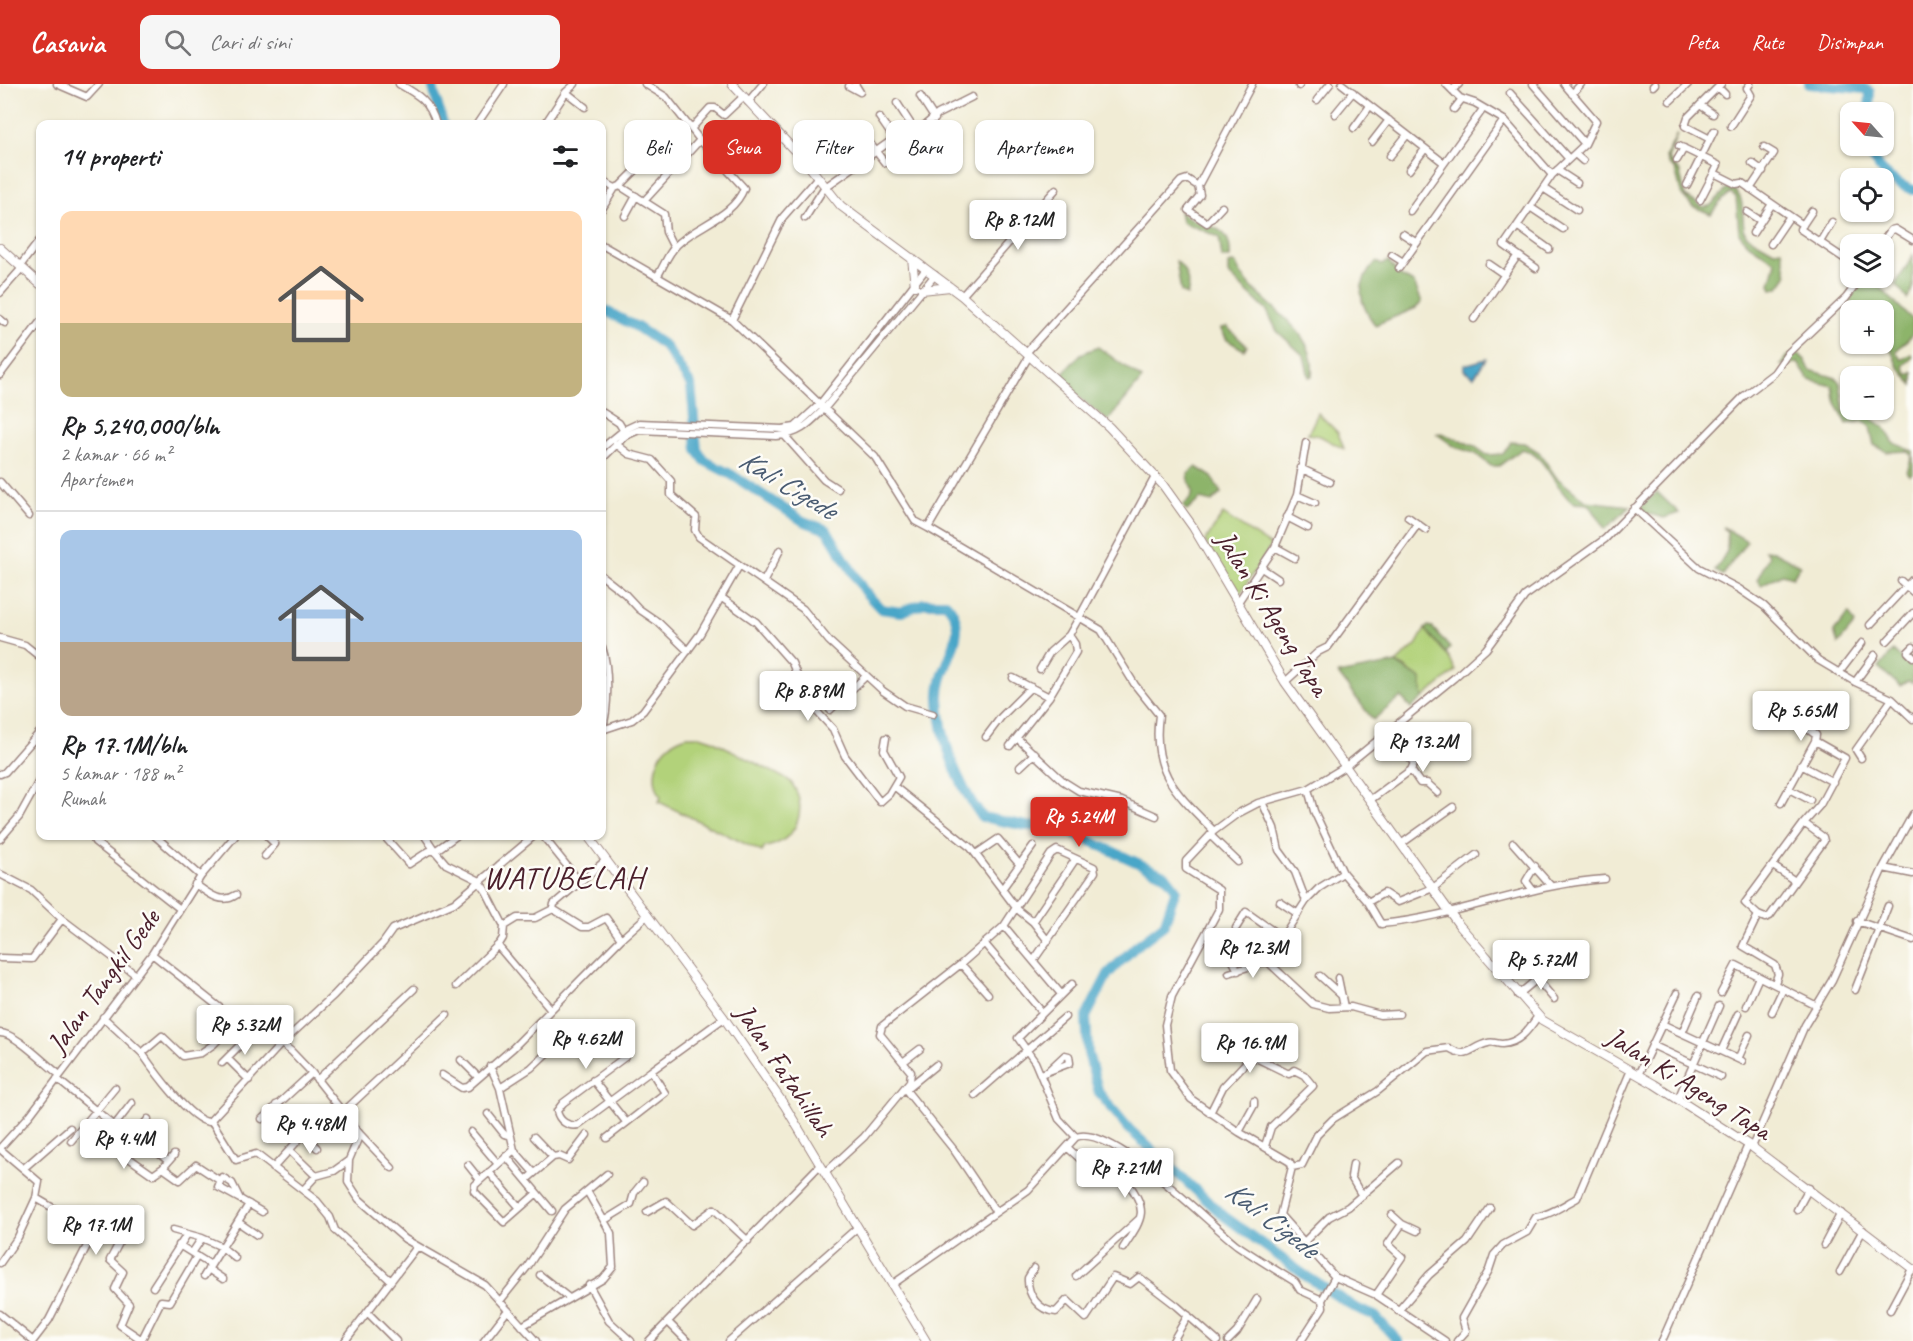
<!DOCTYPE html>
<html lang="id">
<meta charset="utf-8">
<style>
:root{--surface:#fff;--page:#f6f6f6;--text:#202124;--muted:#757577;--line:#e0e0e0;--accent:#d93025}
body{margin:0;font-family:Caveat,sans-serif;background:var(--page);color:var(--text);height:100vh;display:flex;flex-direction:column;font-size:22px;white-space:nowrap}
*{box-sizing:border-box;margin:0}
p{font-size:20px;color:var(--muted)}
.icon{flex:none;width:33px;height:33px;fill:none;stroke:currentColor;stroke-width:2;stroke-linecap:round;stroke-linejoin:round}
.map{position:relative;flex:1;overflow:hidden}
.side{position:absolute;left:36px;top:36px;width:570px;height:720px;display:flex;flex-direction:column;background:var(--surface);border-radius:12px;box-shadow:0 2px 4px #0004}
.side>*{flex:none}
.top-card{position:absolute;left:624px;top:36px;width:570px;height:54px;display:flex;gap:12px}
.needle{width:39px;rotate:297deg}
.controls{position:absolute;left:1840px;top:18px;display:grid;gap:12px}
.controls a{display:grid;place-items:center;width:54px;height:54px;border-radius:12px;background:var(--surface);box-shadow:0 2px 4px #0004;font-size:30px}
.price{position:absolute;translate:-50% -51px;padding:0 14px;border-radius:6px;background:#fff;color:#222;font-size:20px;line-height:39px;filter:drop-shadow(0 2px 3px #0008)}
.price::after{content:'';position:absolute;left:50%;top:36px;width:18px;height:14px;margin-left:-9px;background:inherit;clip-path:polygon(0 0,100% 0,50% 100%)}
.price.active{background:var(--accent);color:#fff}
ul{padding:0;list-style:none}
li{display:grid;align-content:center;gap:12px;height:318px;padding:0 24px}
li+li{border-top:2px solid var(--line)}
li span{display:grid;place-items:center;height:186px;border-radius:12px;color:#555}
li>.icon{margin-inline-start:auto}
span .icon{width:108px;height:108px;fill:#fffc;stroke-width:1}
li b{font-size:26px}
h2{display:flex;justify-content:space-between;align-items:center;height:72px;padding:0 24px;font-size:26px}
.pill{padding:0 21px;border-radius:12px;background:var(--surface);box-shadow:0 2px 4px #0004;font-size:21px;line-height:54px}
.pill.active{background:var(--accent);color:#fff}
header{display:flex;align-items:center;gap:36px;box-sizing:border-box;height:84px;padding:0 30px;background:var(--accent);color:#fff}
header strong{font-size:28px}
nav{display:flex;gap:33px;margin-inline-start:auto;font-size:21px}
.search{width:420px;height:54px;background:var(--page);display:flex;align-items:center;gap:15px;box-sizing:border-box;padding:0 21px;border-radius:12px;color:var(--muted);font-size:22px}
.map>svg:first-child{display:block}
.green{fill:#b2d27a;stroke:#7e7852;stroke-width:1.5}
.forest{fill:#8db46a;stroke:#6c6a4a;stroke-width:1.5}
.water{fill:#49a6c8;stroke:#4a627a;stroke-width:1.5}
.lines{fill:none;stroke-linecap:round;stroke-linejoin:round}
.river{stroke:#49a6c8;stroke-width:10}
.minor-casing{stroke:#9e8680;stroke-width:9}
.tertiary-casing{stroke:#9e8680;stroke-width:10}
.minor{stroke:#fff;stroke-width:6}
.tertiary{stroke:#fff;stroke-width:8}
.labels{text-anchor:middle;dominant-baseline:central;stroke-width:5;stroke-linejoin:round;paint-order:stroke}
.street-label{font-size:28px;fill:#4a1f2b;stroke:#fdfcf7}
.water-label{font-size:30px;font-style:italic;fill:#4a5c72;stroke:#fdfcf7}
.quarter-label{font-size:32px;letter-spacing:1.5px;fill:#4a1f2b;stroke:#fdfcf7}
</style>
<header>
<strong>Casavia</strong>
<div class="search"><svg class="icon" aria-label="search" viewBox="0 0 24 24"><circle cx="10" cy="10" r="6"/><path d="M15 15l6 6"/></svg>Cari di sini</div>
<nav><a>Peta</a><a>Rute</a><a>Disimpan</a></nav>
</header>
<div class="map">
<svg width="1913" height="1257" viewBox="0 0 1913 1257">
<rect width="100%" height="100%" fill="#fdfcf7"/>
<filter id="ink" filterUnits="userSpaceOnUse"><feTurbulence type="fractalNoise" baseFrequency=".0167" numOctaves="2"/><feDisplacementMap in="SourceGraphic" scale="12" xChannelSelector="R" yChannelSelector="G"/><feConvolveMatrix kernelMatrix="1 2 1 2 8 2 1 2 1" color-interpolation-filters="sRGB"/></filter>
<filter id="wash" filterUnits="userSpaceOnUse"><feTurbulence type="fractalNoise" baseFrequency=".008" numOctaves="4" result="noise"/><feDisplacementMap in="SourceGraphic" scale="24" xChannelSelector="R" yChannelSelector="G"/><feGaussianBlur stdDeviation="1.35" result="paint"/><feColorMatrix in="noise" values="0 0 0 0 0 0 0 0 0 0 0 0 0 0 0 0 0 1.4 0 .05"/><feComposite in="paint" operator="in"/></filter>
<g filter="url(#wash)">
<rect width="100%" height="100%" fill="#f1ecd5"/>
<path class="green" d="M1318 329 1338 349 1344 365 1320 352 1308 350Z
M1223 430 1271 462 1238 513 1205 457Z
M1425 545 1448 572 1456 587 1423 614C1420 598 1412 585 1396 579L1416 561Z
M687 652H700L712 656 790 697C810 722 798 758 765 763L762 768 659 718 661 713C647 688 659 660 687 652Z"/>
<path class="forest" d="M1677 50 1668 75 1680 88 1685 112 1703 123 1710 122 1728 104C1749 107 1739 136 1746 151L1774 167 1782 166 1787 192 1779 203 1772 205 1770 200 1776 178 1747 159 1739 149 1736 113 1731 109 1721 117 1711 130 1692 122 1682 111 1675 86 1668 80 1666 73Z
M1180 127C1199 147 1233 134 1230 174H1222L1219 153 1182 138Z
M1913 171V205L1907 215 1896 200Z
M1176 177C1185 183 1191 200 1187 211L1181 208Z
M1388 177 1400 192 1414 199 1422 218 1416 224 1375 241C1358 218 1355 200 1376 178L1382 181Z
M1232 179 1236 180C1252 220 1318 239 1312 292L1309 293 1304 272 1277 247 1267 227 1228 190V180Z
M1863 194H1870L1913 236V250L1896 267 1901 276 1911 270 1913 273 1903 282 1908 291 1913 288V301L1897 281 1890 263 1884 257V226H1858L1849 215Z
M1227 243 1247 262 1244 266 1227 256 1220 244Z
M1098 263 1142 295 1108 337 1057 295 1081 270Z
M1798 269 1805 276 1810 286 1836 294 1840 299 1844 328 1864 329 1884 343 1894 359 1913 367V388L1910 391 1907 388 1912 372 1908 367 1887 368 1874 361 1870 343 1863 337 1846 340 1835 316 1833 302 1809 296 1798 279 1781 281 1786 273Z
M1441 349 1474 362 1487 371 1503 370 1511 358 1524 359 1539 368 1556 393 1586 417 1631 422 1605 445 1590 421C1584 418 1577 421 1572 418 1553 403 1546 370 1522 365L1499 382H1491L1476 370 1454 362 1437 350Z
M1196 383 1212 393 1221 409 1212 418 1200 415 1187 427 1183 422C1201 406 1188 406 1188 390Z
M1657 408 1679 429 1664 434 1645 429 1639 424Z
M1723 443 1747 457 1723 491 1715 487 1727 467V448Z
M1765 466 1773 467 1800 481 1793 493 1782 490 1761 501 1757 496 1769 472Z
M1849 529 1855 540 1838 560 1834 548Z
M1428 542 1432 543 1450 564 1446 569 1448 572 1425 545Z
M1893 567 1901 574 1906 571 1913 577V599L1908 597 1900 602 1879 584Z
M1396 579 1421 595 1423 614 1411 624 1401 613 1373 636 1338 590Z"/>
<path class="water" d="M1486 275 1474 293 1464 286V281Z"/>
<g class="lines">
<path class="river" d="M432 0 443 40
M1809 0 1865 5 1870 8 1869 28
M1866 62C1874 82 1892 99 1913 106
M602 225 637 243 665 262 691 301 697 366 705 377 732 391 803 437 827 446 864 507 881 525 901 528 924 519H946C975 549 937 581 939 614 940 655 957 699 982 733L1027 742 1060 743 1166 792 1176 805 1164 841 1135 863 1108 890 1086 933 1088 969 1099 1009 1130 1046 1224 1132 1306 1192 1354 1223 1375 1232 1398 1257"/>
</g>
</g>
<g filter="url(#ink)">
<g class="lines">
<defs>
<path id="minor" d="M57 0 87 13 99 0
M399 0C419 11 430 18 436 40
M645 0 666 13 700 56 744 104C734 132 700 140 680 158 669 166 664 182 657 193
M1342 0 1444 79
M1446 0 1460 14 1475 19 1504 36 1552 91 1585 60 1596 37 1564 0
M1533 0 1585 60
M849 2 860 8 855 0
M1299 2 1300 0
M1653 2 1655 0
M1718 3 1725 10
M1452 6 1459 0
M566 8 575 0
M1510 9 1569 75
M1572 10 1581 0
M920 12 935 35
M1317 16 1330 0
M1670 17 1688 0
M748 18 763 0
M897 19 912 42
M1700 21 1713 30
M1454 25 1462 15
M1335 30 1353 8
M879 33 904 69
M477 40 504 0
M545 40 566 8 585 23
M1731 42 1751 11 1747 4 1750 0
M1354 44 1370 22
M691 45 710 24H715L724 31 743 13
M859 45 885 79
M1710 55 1685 42 1688 33 1721 0
M1372 58 1389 36
M1679 62 1718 81 1714 89 1736 100 1742 99 1803 141
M1575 70 1583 77
M1390 72 1407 51
M1677 76 1684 64
M1752 79 1763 87
M1409 86 1425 65
M1557 86 1577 99
M602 97 615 104 620 102 664 130 666 148 674 164
M1687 101 1714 47
M620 102 642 80
M1198 102 1200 111 1188 126 1207 139 1222 123
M1543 104 1577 126
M1750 105 1774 69 1764 63
M645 116 700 56
M1700 116 1714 89
M1530 123 1563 145
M602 125 615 104
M1410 127 1483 25
M1812 127 1800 145 1851 179
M1747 128 1761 137
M625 132 636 112
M805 134 824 104 912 42 919 46 938 30 972 13
M1517 142 1549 165
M1753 149 1772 120
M1403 150 1417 159
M1820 158 1832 138
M1771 160 1790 132
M1881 160 1891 146 1895 145 1913 156
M602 161 732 236 875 373 915 437 928 444 1029 272
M1392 171 1403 178
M1489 180 1505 191
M20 182 40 156
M1399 184 1504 36
M1536 184 1504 161 1552 91
M0 209 22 184
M962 212 1056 105
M0 235 5 239
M1474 235 1518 171
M732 236 783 133 817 94
M1026 269 1181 97 1187 95 1198 102 1252 0
M0 291 40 238
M602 328 619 339 625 349
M785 352 824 396 838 405
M616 360 629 370 652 376 671 397V411L696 433 695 446 699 453 803 525 829 557 883 607 905 622 933 630
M602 364 624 346 639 339 782 345 795 343 820 320 926 185
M602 375 625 352 639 346 776 352C799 351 809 340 825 324L935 191
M1300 384 1330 398
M0 398 29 432
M1297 411 1315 419
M1634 424 1699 484 1739 505 1764 522 1818 576 1855 598 1892 615 1913 635
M1287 433 1308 444
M1408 433 1426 446
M928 444 1101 546 1135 601 1159 631C1151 688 1176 709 1214 747
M1275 463 1295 474
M1263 485 1278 495
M602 492 625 510 639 525 658 538 688 567
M764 497 780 466
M1901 497 1913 508
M722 514 756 538 792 579 808 618 833 645 845 672 880 718 889 710 899 693 884 666 886 654
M1238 518 1275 463 1297 411 1306 359
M1870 541 1913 495
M0 554 25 561 40 573
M1887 557 1913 529
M602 563C609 583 609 625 602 646
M1913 563 1908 568 1913 573
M1040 585 1050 568 1069 551
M1839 589 1862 559
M1013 594 1049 613
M1285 598 1318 568 1328 563 1418 440
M1855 598 1875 571
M1803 618 1794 635 1816 651 1815 657
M830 626 866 592
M602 646 632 636 643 627 700 550 739 482
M986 653 1001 633 1031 603
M1017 654 1063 697 1079 707 1122 717 1156 732
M1010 662 1049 613 1076 568 1075 560 1069 551 1080 532 1155 393
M1861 674 1856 666 1892 615
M1801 681 1833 698
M1020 683 1035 669
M1411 686 1420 699H1427L1438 709
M0 690 5 688 40 648
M895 703 971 764 1017 825 1033 838 1048 857
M1308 705 1314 727 1343 789 1319 804 1306 817 1267 877 1313 920 1329 924 1351 923 1380 931 1399 930
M1789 705 1810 716
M1370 716 1411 686 1414 679 1388 649
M1262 718 1274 744 1279 766 1295 788 1306 817
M1210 751 1238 778
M92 752 95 758 180 825
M155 752 201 792
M384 752 409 780 429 767H435L446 780 478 796 486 807 504 842 503 854 498 862 550 924
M425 752 435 767 456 752
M543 752 579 797
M0 755 19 733 40 695
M1513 759 1551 802
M1401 760 1453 723
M976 770 998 755 1020 781
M265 772 275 760 267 752
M1773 782 1795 797
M1883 784 1913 790
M1343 789 1368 818 1381 840C1457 833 1528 800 1605 795
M0 790 31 806 62 835 136 891
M195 800C208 809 221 821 236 811
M1002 805 1033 762
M1532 805 1526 797 1535 782
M1280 818 1298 830
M1368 818 1384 809 1398 818 1433 804 1476 771
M1758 831 1765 834 1770 832 1824 757 1823 753 1804 739 1820 721 1845 674 1815 657 1781 719
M1857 837 1913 856
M1033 838 1075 776
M504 842 517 834H535L553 825 554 820 606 776
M1004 842 1061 910
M1236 844 1246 828 1283 854
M621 855 648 831
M984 859 1042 928
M1248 859 1269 873
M152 870 249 947 272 953 291 967 312 989 360 1050 349 1076 348 1098 359 1115 405 1155 485 1201 536 1257
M1230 871 1238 887
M0 874 32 875 62 835
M961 880 988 910
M1229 889 1267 877
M1320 892 1342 912
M1338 894 1344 923
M1537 895 1554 915
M1775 899 1778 890 1775 881 1743 862 1758 831 1745 819 1804 739
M456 902 498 861
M1855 906 1888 822
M1721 909 1736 881 1817 922
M1518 911 1549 885
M1746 922 1759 893
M1772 928 1782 907
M103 933 142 969 162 952 183 972 201 969 214 960 236 937
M1662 940 1742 977
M0 949C16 949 46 981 60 991
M1682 949 1698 912
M1652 961 1721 993
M1721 967 1738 930
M142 969C153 985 190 1037 209 1038L282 959 334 911 383 859 393 845 454 819 534 752
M625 973 563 1019 557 1027C559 1037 568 1043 578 1041L651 987
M227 974 249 996
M1738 975 1749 951
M461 976 478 993
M903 978 920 965
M222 979 252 949
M490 982 500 1004 514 1066 475 1101 474 1107 504 1138 537 1109
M1041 990 1070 979 1069 972 1065 971 1050 985
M442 991 462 1004 468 1003 513 964 621 855 606 834 589 843H582L553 825
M1638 991 1677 909
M57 995 131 1055
M317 996 414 905
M593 996 626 1038
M909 1003 936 981
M500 1004 531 984 551 965
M905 1005 954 1066 996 1128
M975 1011 1065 933
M1678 1015 1719 922
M276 1021 317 1064
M342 1029 447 931
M1210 1029 1223 1003 1252 972 1289 990 1294 986 1304 991 1313 1002 1271 1043 1265 1062
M488 1030 504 1050 509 1051
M148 1035 125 1064 126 1072 153 1091 163 1084 174 1071
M262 1035 312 989
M211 1036 236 1076 256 1070 317 1117 330 1133 335 1146 391 1197
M471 1048 498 1080
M1239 1048 1254 1021V1017
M136 1050 168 1077
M360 1050 392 1084
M107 1051 132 1019
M534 1053 553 1073
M1076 1053C1111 1039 1208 1139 1237 1161 1256 1174 1276 1186 1295 1198L1300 1206 1322 1216
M607 1054 665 1009 651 987 724 934
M71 1057 115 1004
M1752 1063 1805 941 1832 896 1883 784 1913 730
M0 1064 30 1031 152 870 201 792 235 752
M1068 1064 1104 1097
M0 1065 39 1098 36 1114 94 1148 49 1236 33 1257
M514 1066 534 1089
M290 1067 316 1092
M506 1072 552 1127
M1353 1080 1351 1093 1362 1112
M468 1081 480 1096
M1292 1083 1302 1081 1317 1051 1333 1035 1378 1007 1427 967 1449 964C1469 976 1470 963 1488 959 1492 957 1497 960 1502 960 1520 959 1529 945 1538 932
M24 1084 70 1044
M163 1084 180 1096 196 1081 219 1096
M273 1084 303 1051 337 1021
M489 1088 520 1124
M825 1089 864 1053 910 997 911 988 880 950 882 942 961 880 1004 842 1051 770 1057 766 1094 783 1095 788 1034 876
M222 1093 232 1099 240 1115 218 1103Z
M526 1096 553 1073 559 1072 568 1076 587 1051
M304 1105 316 1092 334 1087 348 1077
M240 1115 262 1128
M1797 1126 1809 1104
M647 1128 666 1117 692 1141 714 1125 748 1157
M1392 1131 1402 1140 1417 1147
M605 1136 631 1120 634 1109 643 1098
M238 1138 257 1151
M173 1146 202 1154 222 1163 235 1174
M1304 1158 1329 1133 1348 1123 1399 1079
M119 1159 110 1176 123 1188 115 1205 129 1220 120 1241 142 1256
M179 1161 211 1181
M1824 1161 1841 1129
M1123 1164C1141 1136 1150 1128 1128 1099L1134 1075
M192 1169 202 1154
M0 1179 18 1153 36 1114
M1034 1184 1028 1194C1027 1211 1039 1227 1056 1228L1067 1216 1086 1234 1113 1193 1130 1200 1139 1193 1177 1222 1217 1257
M208 1185 223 1195
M1840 1188 1863 1146
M540 1191 569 1214
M204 1192 249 1120
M1076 1192 1139 1135
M893 1200 1028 1106 1076 1053 1059 1035 1035 978 1018 954 1072 900
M589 1201 609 1237 631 1257
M153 1203 186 1152
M1376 1211 1402 1173 1388 1160 1402 1140
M500 1217 528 1182 565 1125 607 1090
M1890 1226 1912 1185
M1398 1227 1429 1191 1467 1158 1490 1124
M367 1228 396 1257
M0 1230 33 1257
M668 1238 687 1257
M522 1242 603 1195 613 1183 611 1149 587 1107
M141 1257 161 1217 170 1218 197 1172
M345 1257 417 1163
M484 1257 508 1226
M649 1257 820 1081
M729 1257 858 1143
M1173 1257 1188 1231
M1228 1257 1237 1248 1257 1215
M1301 1257 1323 1223 1322 1216 1335 1193
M1445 1257 1376 1211 1335 1193 1280 1131 1292 1083 1290 1078 1239 1048 1191 1015 1170 986 1165 941 1172 912 1219 825V806L1186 785V777L1214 747 1237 730 1258 719 1308 705 1346 682 1454 594 1486 565 1525 512 1605 455 1744 312 1774 289 1788 269 1846 214 1861 194
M1457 1257 1466 1247 1462 1234 1489 1186 1494 1171 1503 1161 1527 1148 1536 1133C1550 1131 1564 1121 1577 1114L1631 986
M1662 1257 1748 1061"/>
<path id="tertiary" d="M732 0 809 82 841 122 962 212 1109 343 1163 401 1193 443 1285 598 1459 841 1542 936 1654 1000 1752 1063 1913 1185
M0 164 40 200
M912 174 915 202
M922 206 950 203
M588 752 724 934 785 1022 926 1257"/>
</defs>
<use href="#minor" class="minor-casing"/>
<use href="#tertiary" class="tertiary-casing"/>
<use href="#minor" class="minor"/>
<use href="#tertiary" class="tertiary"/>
</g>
</g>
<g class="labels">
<g class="street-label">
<text transform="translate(1273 529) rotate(58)">Jalan Ki Ageng Tapa</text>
<text transform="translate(103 897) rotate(-54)">Jalan Tangkil Gede</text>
<text transform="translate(785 986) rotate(56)">Jalan Fatahillah</text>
<text transform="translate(1689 999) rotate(32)">Jalan Ki Ageng Tapa</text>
</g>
<g class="water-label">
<text transform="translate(788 400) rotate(31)">Kali Cigede</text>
<text transform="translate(1272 1135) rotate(37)">Kali Cigede</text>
</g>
<g class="quarter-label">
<text x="564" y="793">WATUBELAH</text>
</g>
</g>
</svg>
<div class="controls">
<a><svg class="needle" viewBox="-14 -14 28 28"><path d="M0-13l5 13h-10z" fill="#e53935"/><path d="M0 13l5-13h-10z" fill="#757577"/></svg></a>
<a><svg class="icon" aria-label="locate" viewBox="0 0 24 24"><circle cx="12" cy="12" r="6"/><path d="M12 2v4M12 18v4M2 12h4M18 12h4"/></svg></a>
<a><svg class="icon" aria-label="layers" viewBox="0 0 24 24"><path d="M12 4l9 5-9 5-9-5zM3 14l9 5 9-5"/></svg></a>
<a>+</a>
<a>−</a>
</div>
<b class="price" style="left:1018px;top:167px">Rp 8.12M</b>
<b class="price" style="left:808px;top:638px">Rp 8.89M</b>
<b class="price" style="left:1801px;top:658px">Rp 5.65M</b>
<b class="price" style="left:1423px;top:689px">Rp 13.2M</b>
<b class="price active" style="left:1079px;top:764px">Rp 5.24M</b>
<b class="price" style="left:1253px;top:895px">Rp 12.3M</b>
<b class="price" style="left:1541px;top:907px">Rp 5.72M</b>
<b class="price" style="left:245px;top:972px">Rp 5.32M</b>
<b class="price" style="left:586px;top:986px">Rp 4.62M</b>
<b class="price" style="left:1250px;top:990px">Rp 16.9M</b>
<b class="price" style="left:310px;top:1071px">Rp 4.48M</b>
<b class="price" style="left:124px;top:1086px">Rp 4.4M</b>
<b class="price" style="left:1125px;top:1115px">Rp 7.21M</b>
<b class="price" style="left:96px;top:1172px">Rp 17.1M</b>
<div class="top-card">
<a class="pill">Beli</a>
<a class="pill active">Sewa</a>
<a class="pill">Filter</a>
<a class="pill">Baru</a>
<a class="pill">Apartemen</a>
</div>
<section class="side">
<h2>14 properti<svg class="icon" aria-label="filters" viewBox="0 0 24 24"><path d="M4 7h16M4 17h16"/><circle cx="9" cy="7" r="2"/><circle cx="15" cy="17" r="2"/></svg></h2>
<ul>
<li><span style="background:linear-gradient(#ffd9b3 60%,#c2b280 0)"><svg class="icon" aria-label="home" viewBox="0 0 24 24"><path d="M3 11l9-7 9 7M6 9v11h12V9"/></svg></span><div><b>Rp 5,240,000/bln</b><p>2 kamar · 66 m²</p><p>Apartemen</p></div></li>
<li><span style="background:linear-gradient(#a9c7e8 60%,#b9a48a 0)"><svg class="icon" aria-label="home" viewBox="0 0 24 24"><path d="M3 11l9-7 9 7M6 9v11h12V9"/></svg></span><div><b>Rp 17.1M/bln</b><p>5 kamar · 188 m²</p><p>Rumah</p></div></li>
</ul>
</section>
</div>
